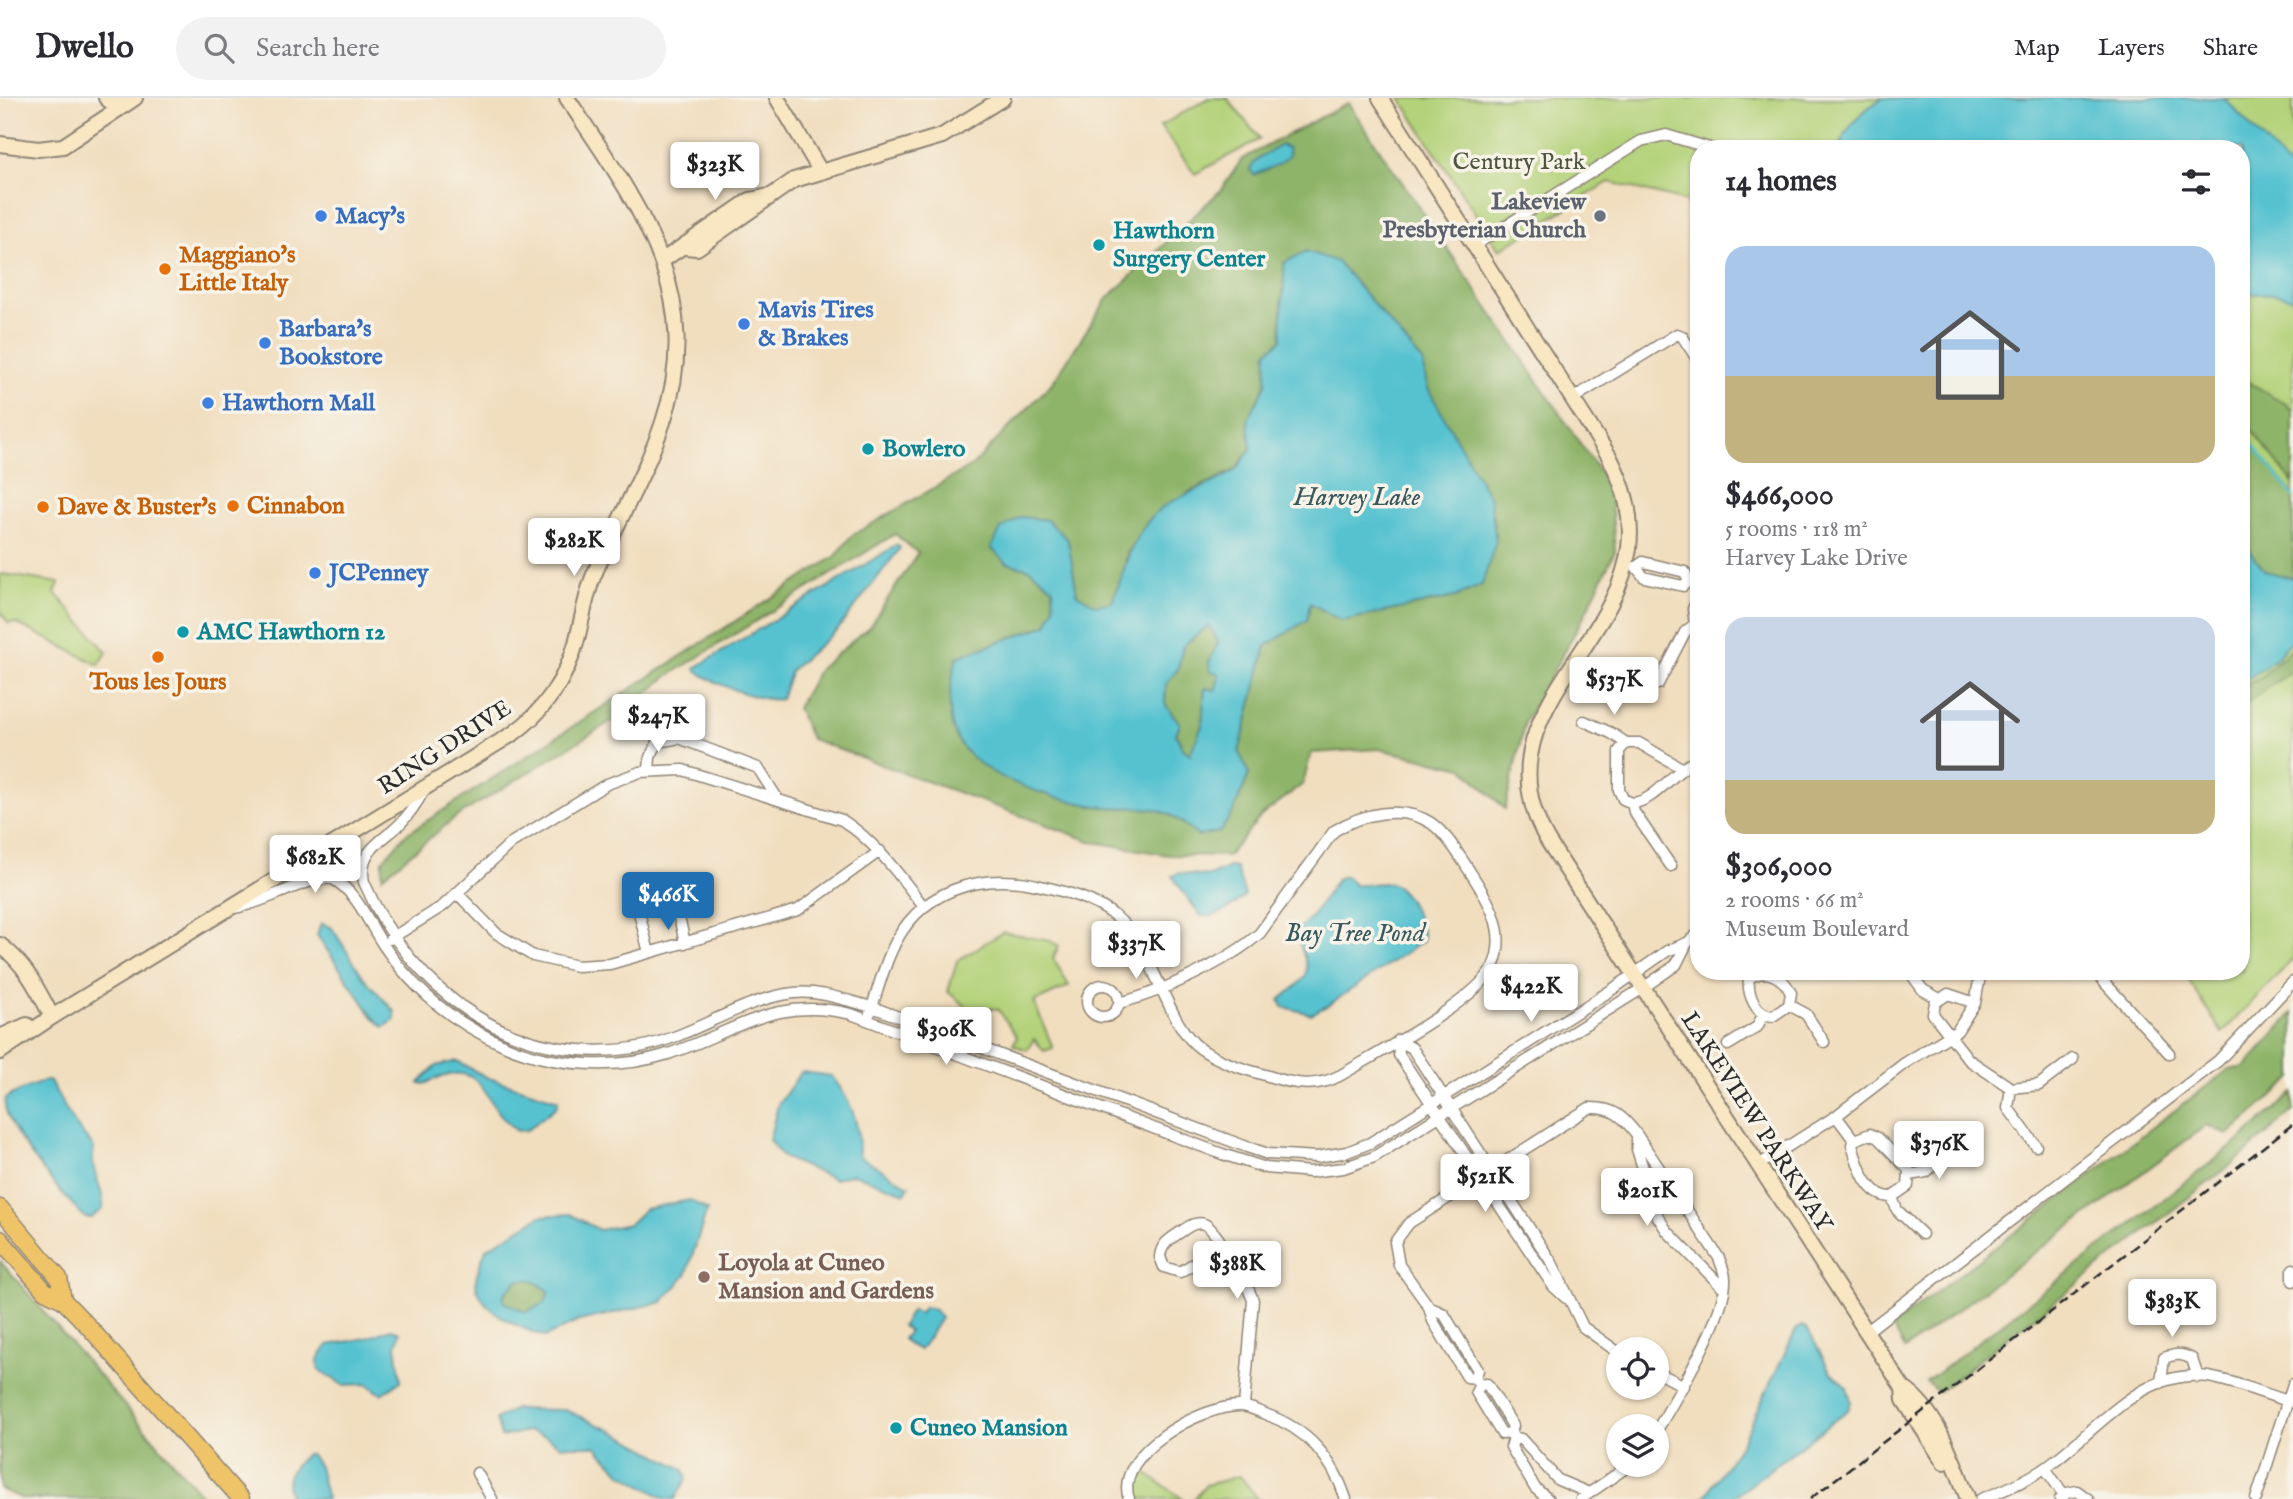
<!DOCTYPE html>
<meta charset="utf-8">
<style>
:root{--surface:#fff;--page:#f2f2f3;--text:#2b2b33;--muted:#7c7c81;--line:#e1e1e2;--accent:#1f6fb2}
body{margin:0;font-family:"IM FELL English",serif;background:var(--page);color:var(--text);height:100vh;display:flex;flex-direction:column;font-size:26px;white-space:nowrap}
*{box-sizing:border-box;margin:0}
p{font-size:23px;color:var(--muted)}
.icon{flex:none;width:38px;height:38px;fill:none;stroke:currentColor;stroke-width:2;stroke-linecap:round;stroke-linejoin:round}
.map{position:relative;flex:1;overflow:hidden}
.panel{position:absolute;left:1690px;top:42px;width:560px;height:840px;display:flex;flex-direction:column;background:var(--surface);border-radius:28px;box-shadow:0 2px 5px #0004}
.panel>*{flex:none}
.buttons{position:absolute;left:1606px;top:1239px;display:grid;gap:14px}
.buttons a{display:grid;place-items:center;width:63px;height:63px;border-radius:50%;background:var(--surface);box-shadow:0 2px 5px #0004;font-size:35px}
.price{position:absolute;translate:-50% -60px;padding:0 16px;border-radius:7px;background:#fff;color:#222;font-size:23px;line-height:46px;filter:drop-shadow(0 2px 4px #0008)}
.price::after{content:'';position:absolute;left:50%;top:42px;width:21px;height:16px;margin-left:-10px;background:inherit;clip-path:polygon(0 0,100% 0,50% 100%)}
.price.on{background:var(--accent);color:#fff}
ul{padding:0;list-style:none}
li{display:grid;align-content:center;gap:14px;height:371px;padding:0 35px}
li span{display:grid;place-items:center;height:217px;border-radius:21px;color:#555}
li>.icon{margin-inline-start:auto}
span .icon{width:126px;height:126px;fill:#fffc;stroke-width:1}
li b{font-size:30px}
h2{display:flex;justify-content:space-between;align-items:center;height:84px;padding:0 35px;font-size:30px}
header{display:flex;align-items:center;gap:42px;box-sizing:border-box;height:98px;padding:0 35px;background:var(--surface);border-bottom:2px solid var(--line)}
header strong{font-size:33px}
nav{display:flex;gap:38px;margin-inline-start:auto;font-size:24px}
.search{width:490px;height:63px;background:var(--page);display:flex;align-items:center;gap:18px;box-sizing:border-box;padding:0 24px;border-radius:38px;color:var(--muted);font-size:26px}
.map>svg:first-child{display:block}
.green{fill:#b3d279;stroke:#6f7e52;stroke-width:2}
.forest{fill:#8eb469;stroke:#5c704a;stroke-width:2;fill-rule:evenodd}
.water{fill:#56c2d0;stroke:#40767e;stroke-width:2;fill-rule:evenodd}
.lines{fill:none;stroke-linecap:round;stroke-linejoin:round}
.stream{stroke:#56c2d0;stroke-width:2.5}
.street-casing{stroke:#8e8475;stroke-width:13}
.secondary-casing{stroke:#8e8475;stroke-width:18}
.primary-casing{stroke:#8e8475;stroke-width:19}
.street{stroke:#fff;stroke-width:10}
.secondary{stroke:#f9e7c3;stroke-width:14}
.primary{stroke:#efc469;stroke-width:16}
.rail{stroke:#2b2b2b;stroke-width:2.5;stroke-dasharray:10 5;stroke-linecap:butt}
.shop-dot{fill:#3f7fe0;stroke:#f7f3e8;stroke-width:2.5}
.worship-dot{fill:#6b7280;stroke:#f7f3e8;stroke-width:2.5}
.culture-dot{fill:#0f9aa8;stroke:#f7f3e8;stroke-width:2.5}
.food-dot{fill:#e8710a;stroke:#f7f3e8;stroke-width:2.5}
.education-dot{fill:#8d6e63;stroke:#f7f3e8;stroke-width:2.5}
.labels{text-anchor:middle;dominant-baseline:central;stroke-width:7;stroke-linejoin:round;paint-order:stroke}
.park-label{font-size:24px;fill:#4d553e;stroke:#f7f3e8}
.worship-label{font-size:24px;font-weight:bold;fill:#5b616d;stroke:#f7f3e8;text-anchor:end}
.shop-label{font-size:24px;font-weight:bold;fill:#366cbe;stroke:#f7f3e8;text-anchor:start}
.culture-label{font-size:24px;font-weight:bold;fill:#0d838f;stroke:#f7f3e8;text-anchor:start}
.food-label{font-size:24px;font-weight:bold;fill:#c56008;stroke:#f7f3e8;text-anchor:start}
.street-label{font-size:24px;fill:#2b2b2b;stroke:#f7f3e8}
.education-label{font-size:24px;font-weight:bold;fill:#785e54;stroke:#f7f3e8;text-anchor:start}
.water-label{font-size:26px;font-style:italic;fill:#38585d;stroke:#f7f3e8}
</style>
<header>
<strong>Dwello</strong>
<div class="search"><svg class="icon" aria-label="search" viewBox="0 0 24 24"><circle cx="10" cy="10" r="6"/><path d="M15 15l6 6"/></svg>Search here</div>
<nav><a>Map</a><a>Layers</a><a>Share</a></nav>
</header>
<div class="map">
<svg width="2293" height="1401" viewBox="0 0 2293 1401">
<rect width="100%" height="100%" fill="#f7f3e8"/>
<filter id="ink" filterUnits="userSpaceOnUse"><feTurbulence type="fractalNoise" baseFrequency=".0143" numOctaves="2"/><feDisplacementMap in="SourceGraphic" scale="14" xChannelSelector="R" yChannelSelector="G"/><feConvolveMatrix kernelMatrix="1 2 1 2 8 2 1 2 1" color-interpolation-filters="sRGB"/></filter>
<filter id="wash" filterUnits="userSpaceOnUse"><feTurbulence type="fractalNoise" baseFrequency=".00686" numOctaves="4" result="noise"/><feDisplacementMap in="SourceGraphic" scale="28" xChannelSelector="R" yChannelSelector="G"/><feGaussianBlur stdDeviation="1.57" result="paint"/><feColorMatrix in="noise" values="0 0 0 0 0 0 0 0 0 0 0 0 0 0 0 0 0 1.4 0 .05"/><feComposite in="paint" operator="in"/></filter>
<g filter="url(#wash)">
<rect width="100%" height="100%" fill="#f1debf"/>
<path class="green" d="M1209 0H1227L1260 41 1195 76 1160 28Z
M1400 0H2293V861L2222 935 2183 873H2242V51H1699V122L1685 103 1609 84 1499 152Z
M3 476 59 485 55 495 107 554 99 567 16 525H8L0 513V477Z
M1003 834 1050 843 1059 848 1053 860 1069 888 1034 904 1053 950 1044 953 1034 941 1027 952 1013 947 1017 939 998 911 968 910 948 894 957 863Z
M1141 1372 1183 1401H1138L1136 1391Z
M1240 1378 1258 1401H1194L1206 1387Z"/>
<path class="forest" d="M1348 5 1610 389 1615 453 1584 518 1525 624 1505 711 1463 670 1379 651 1311 655 1303 686 1261 718 1228 758 1169 757 1093 744 811 641 797 610 819 571 869 529 918 455 895 436 668 578 615 621 456 719 382 779 383 762 405 737 836 458 851 438 973 367 1053 284 1107 201 1221 92 1242 61ZM1338 164 1422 263 1428 291 1489 400 1482 487 1455 499 1342 523 1310 505 1307 522 1266 548 1239 654 1249 676 1234 712 1198 738C1160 702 1141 708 1091 708L957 559 1047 527 1054 510 1053 490 1030 471 1073 477 1077 496 1096 508 1112 504 1123 478 1127 454 1189 394 1235 372 1251 350 1248 321 1266 287 1267 254 1282 241C1280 215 1285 191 1284 165Z
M2242 280 2286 306 2293 314V385L2242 319Z
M2242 333 2293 397V480L2265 474 2242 442Z
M1209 527 1219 544 1209 563 1210 573 1219 575 1216 592 1205 590 1202 628 1191 657 1182 650 1165 606 1166 586 1178 571 1183 548Z
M2293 550V572L2242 608V589L2259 581Z
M2293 915V980L2228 1037 2207 1027 1905 1251 1892 1228 2228 972 2245 969Z
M2293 995V1013L2241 1059 1938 1294 1926 1284 2239 1043Z
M0 1163 205 1401H23L0 1391Z
M518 1182H532L550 1193 545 1205 526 1214 504 1204V1196Z"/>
<path class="water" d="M1883 0H2224L2293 73V201C2279 194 2255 195 2242 198V51H1839C1846 29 1863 11 1883 0Z
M1281 47 1288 50 1289 58 1279 66 1254 77 1250 71 1257 61Z
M1306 153 1338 164 1422 263 1428 291 1490 400 1496 443 1482 487 1455 499 1342 523 1310 505 1307 522 1266 548 1239 654 1249 676 1234 712 1220 734 1198 738C1154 696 1141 716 1090 707 1051 700 985 681 961 647 944 623 950 585 957 559L1047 527 1054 510 1053 490 1030 471 1007 465 991 450 1001 431 1021 419 1047 422 1068 442 1077 496 1096 507 1112 504C1126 472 1126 449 1150 421 1172 395 1210 392 1235 372 1241 367 1246 357 1251 351L1248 321 1266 287 1267 254 1282 241C1280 215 1285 191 1284 165ZM1209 527 1218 544 1209 564 1210 573 1219 576 1216 592 1205 590 1202 628 1190 656 1182 650 1176 636 1180 626 1165 606 1166 586 1178 571 1183 548Z
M2242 442 2265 473 2293 480V540L2277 560 2242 585Z
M897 447 900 450 838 531 791 572 781 601C765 605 705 584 695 570Z
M1229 769 1236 770 1245 797C1236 807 1214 823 1200 817L1172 778 1178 775 1210 778Z
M1346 778 1354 787C1366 789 1381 782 1392 786 1407 791 1424 829 1423 843L1327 908 1311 916 1283 909 1280 902C1316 872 1309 877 1296 834L1312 818 1338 780Z
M321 825 332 830 364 880 395 914V922L384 929 373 919 317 837Z
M457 963 486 979 558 1002 557 1008 527 1032 517 1033C478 1004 488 954 424 986L419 985 436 968Z
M801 974 832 978C853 1007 859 1022 859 1058L909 1088 905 1095 853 1076 834 1081 782 1059 769 1042 778 1007Z
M45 983H50L73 1024 94 1050C88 1073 105 1089 103 1111L91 1120H86C67 1103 0 1027 5 1001 14 993 34 988 45 983Z
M690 1102 707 1112 686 1177 662 1204 579 1223 545 1239C521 1230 478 1214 476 1183 476 1173 483 1160 486 1151L541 1118 570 1116 599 1132 629 1126 645 1111ZM518 1182H532L549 1193 545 1205 526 1214 504 1204V1196Z
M924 1209 935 1212 941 1220 920 1252 909 1247 903 1241 909 1233 902 1228 912 1212 920 1216Z
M1801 1228 1807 1230 1830 1273 1847 1290 1851 1304 1848 1312 1731 1401H1703L1741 1346 1796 1232Z
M391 1231 400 1234 396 1247 401 1283 381 1296 367 1286 343 1287 318 1271V1261L328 1247 367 1240Z
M515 1311 565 1312 615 1334 683 1371 687 1380 675 1401H666L621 1375 595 1348H560L545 1338 529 1333 501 1339 496 1321Z
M306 1356 311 1357 319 1369 327 1401H292C280 1381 292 1370 306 1356Z"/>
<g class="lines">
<path class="stream" d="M2242 333 2293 398"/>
</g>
</g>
<g filter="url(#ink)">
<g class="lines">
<defs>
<path id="street" d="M1475 147 1641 43 1666 37 1713 51
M1572 301 1677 236 1682 238 1699 264
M1689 483 1685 474 1643 464 1636 469 1644 479 1683 488 1689 483 1699 486
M1695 526 1693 511 1699 499
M1658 586 1685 534 1695 526
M1584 623 1611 635 1626 645H1639L1683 671
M1626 645 1619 653V692L1623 701 1632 705
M649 673 650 659 658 644 679 640 758 670 777 700
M424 692C417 705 409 717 398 728 378 746 358 754 364 784 412 896 519 973 644 948 696 937 741 901 794 895 819 892 848 903 872 909L1247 1049 1268 1056 1317 1059 1347 1054 1370 1045 1610 893 1667 853 1687 845 1699 835
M1632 705C1658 703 1674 669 1699 662
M1632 705 1634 714 1671 768
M457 795 496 835 533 858 577 868 610 866 798 812 880 753
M234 810C268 805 304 778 333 781 359 796 368 825 384 848 415 894 455 926 506 948 555 969 618 972 668 956 738 933 773 898 851 916L1222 1056 1266 1070 1311 1074 1343 1070 1374 1059 1643 890 1676 867 1687 845
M390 841 443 808 511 745 607 686 640 674 683 672 842 722C876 744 899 777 924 809
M649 855 639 814C642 806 646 800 654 797 677 791 681 830 685 845
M1744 873 1749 880C1747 896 1756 918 1773 918L1789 907 1791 895C1783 878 1766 869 1749 880
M1909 873 1923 892 1938 900
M2094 873 2169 955
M1087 903a16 16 0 1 1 32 0a16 16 0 1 1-32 0Z
M1975 905 1948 896 1935 905 1933 916 1969 962 2011 990
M1789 907 1806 916 1824 944
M870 915C877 895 882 874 891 854 917 792 980 773 1041 788 1067 794 1094 801 1115 818 1156 851 1165 926 1201 951 1220 964 1243 971 1265 977 1292 986 1315 991 1341 977 1376 956 1477 903 1493 869 1510 831 1485 797 1465 766 1455 751 1446 736 1431 725 1402 706 1361 716 1334 733L1260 835C1229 863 1160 895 1119 905
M1398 942 1412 950 1552 1165 1583 1229 1619 1255
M1398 942 1399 957 1553 1188 1566 1200
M1728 947 1757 929 1763 917
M1836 1018 1854 1042 1852 1047C1858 1068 1867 1099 1892 1099L1908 1088 1909 1072 1878 1040 1870 1036 1854 1042
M1637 1038V1051L1658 1119 1667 1133 1724 1191
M2036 1048 2008 1010 2011 990 2039 987 2073 961
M1757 1068 1836 1018 1905 965 1957 933 1975 905 1981 873
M1910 1077 1926 1074 1951 1052
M1892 1099 1897 1112 1922 1136
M1224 1154 1209 1156 1180 1174 1164 1169 1160 1159C1161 1146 1169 1142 1179 1135 1187 1130 1194 1123 1204 1126 1215 1128 1248 1189 1253 1202L1244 1308
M2293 1171V1183
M1429 1209 1444 1216 1478 1272 1475 1280
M1866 1234 2218 963 2293 884
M1657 1274 1684 1288
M2161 1285 2164 1260C2175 1256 2181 1255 2192 1261L2198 1279
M1480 1287 1487 1286 1513 1328 1511 1335 1514 1340 1521 1341 1558 1382 1589 1395
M1511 1335 1502 1336 1476 1294 1480 1287 1475 1280 1467 1279 1433 1223 1429 1209 1399 1167 1395 1144 1409 1125 1589 1010C1613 1009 1623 1018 1637 1037L1719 1160C1721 1166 1725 1174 1725 1181 1727 1216 1676 1300 1657 1332
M1514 1340 1511 1349 1535 1390 1548 1401
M2045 1370 2064 1397
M477 1375 492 1401
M1129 1401C1113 1355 1203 1307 1240 1308 1249 1308 1257 1313 1265 1316 1307 1331 1332 1359 1346 1401
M1581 1401 1630 1367
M1981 1401C2003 1393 2024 1384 2043 1371 2089 1341 2131 1281 2190 1278 2217 1276 2261 1295 2288 1303
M2060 1401 2067 1395 2077 1393 2088 1401
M2256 1401 2293 1286"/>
<path id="secondary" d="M106 0 119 11 121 5
M777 0 821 74
M1380 0 1609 358C1624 387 1633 416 1629 450 1616 553 1478 624 1548 743L1903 1290C1937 1312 1954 1365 1968 1401
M0 46 38 51 63 48 135 0
M685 149 697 150 794 82 942 38 1003 0
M663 162 750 102 769 98
M0 847C25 865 38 892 52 919
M0 939 27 927
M0 954 52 919 514 635C544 613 566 581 576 545 582 523 585 500 593 479 615 427 645 378 663 324 707 194 636 104 567 0
M1903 1290 1904 1302 1944 1364"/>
<path id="primary" d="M0 1110 59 1180 63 1202
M0 1141 45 1193 63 1202 88 1228 241 1401"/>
</defs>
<use href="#street" class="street-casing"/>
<use href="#secondary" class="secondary-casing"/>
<use href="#primary" class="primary-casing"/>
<use href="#street" class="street"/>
<use href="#secondary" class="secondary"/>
<use href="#primary" class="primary"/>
<path class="rail" d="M1810 1401 2293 1026"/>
</g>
</g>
<g class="shop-dot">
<circle cx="321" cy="118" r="7"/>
<circle cx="744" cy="226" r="7"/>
<circle cx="265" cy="245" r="7"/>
<circle cx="208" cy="305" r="7"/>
<circle cx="315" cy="475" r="7"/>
</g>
<circle class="worship-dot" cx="1600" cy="118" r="7"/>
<g class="culture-dot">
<circle cx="1099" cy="147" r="7"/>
<circle cx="868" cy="351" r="7"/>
<circle cx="183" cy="534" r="7"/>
<circle cx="896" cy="1330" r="7"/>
</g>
<g class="food-dot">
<circle cx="165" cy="171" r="7"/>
<circle cx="233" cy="408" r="7"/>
<circle cx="43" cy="409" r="7"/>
<circle cx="158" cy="559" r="7"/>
</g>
<circle class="education-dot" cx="704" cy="1179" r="7"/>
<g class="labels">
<g class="park-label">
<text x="1519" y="64">Century Park</text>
</g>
<g class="worship-label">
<text x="1586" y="104">Lakeview<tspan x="1586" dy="28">Presbyterian Church</tspan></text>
</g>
<g class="shop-label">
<text x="335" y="118">Macy's</text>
<text x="758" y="212">Mavis Tires<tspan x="758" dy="28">&amp; Brakes</tspan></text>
<text x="279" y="231">Barbara's<tspan x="279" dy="28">Bookstore</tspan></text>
<text x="222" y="305">Hawthorn Mall</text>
<text x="329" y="475">JCPenney</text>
</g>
<g class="culture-label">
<text x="1113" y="133">Hawthorn<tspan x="1113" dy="28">Surgery Center</tspan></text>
<text x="882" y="351">Bowlero</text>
<text x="197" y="534">AMC Hawthorn 12</text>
<text x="910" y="1330">Cuneo Mansion</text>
</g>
<g class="food-label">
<text x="179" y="157">Maggiano's<tspan x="179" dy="28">Little Italy</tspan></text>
<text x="247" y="408">Cinnabon</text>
<text x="57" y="409">Dave &amp; Buster's</text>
<text x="158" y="584" text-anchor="middle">Tous les Jours</text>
</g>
<g class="street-label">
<text transform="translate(445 650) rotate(-33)">RING DRIVE</text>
<text transform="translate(1756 1024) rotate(57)">LAKEVIEW PARKWAY</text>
</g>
<g class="education-label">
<text x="718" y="1165">Loyola at Cuneo<tspan x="718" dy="28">Mansion and Gardens</tspan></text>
</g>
<g class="water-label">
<text x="1357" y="399">Harvey Lake</text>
<text x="1355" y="835">Bay Tree Pond</text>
</g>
</g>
</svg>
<div class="buttons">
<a><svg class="icon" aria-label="locate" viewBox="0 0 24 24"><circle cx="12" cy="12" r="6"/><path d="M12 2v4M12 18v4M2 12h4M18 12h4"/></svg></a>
<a><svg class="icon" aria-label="layers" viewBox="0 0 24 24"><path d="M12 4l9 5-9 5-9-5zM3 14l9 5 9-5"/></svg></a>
</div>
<b class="price" style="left:715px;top:104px">$323K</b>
<b class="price" style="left:574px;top:480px">$282K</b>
<b class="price" style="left:1614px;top:619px">$537K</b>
<b class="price" style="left:658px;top:656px">$247K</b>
<b class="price" style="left:315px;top:797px">$682K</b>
<b class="price on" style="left:668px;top:834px">$466K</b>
<b class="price" style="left:1136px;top:883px">$337K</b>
<b class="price" style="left:1531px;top:926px">$422K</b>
<b class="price" style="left:946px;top:969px">$306K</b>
<b class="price" style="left:1939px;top:1083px">$376K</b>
<b class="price" style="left:1485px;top:1116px">$521K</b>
<b class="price" style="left:1647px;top:1130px">$201K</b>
<b class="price" style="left:1237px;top:1203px">$388K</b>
<b class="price" style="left:2172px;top:1241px">$383K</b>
<section class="panel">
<h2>14 homes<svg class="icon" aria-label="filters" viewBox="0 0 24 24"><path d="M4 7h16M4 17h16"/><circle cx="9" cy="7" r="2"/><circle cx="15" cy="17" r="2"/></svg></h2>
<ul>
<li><span style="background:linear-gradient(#a9c7e8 60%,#c2b280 0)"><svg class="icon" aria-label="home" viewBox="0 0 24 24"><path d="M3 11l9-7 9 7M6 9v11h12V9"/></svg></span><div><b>$466,000</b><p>5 rooms · 118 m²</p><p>Harvey Lake Drive</p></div></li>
<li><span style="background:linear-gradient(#c9d6e8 75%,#c2b280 0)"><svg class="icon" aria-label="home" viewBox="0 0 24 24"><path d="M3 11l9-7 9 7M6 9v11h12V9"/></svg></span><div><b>$306,000</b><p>2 rooms · 66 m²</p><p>Museum Boulevard</p></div></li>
</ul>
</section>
</div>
